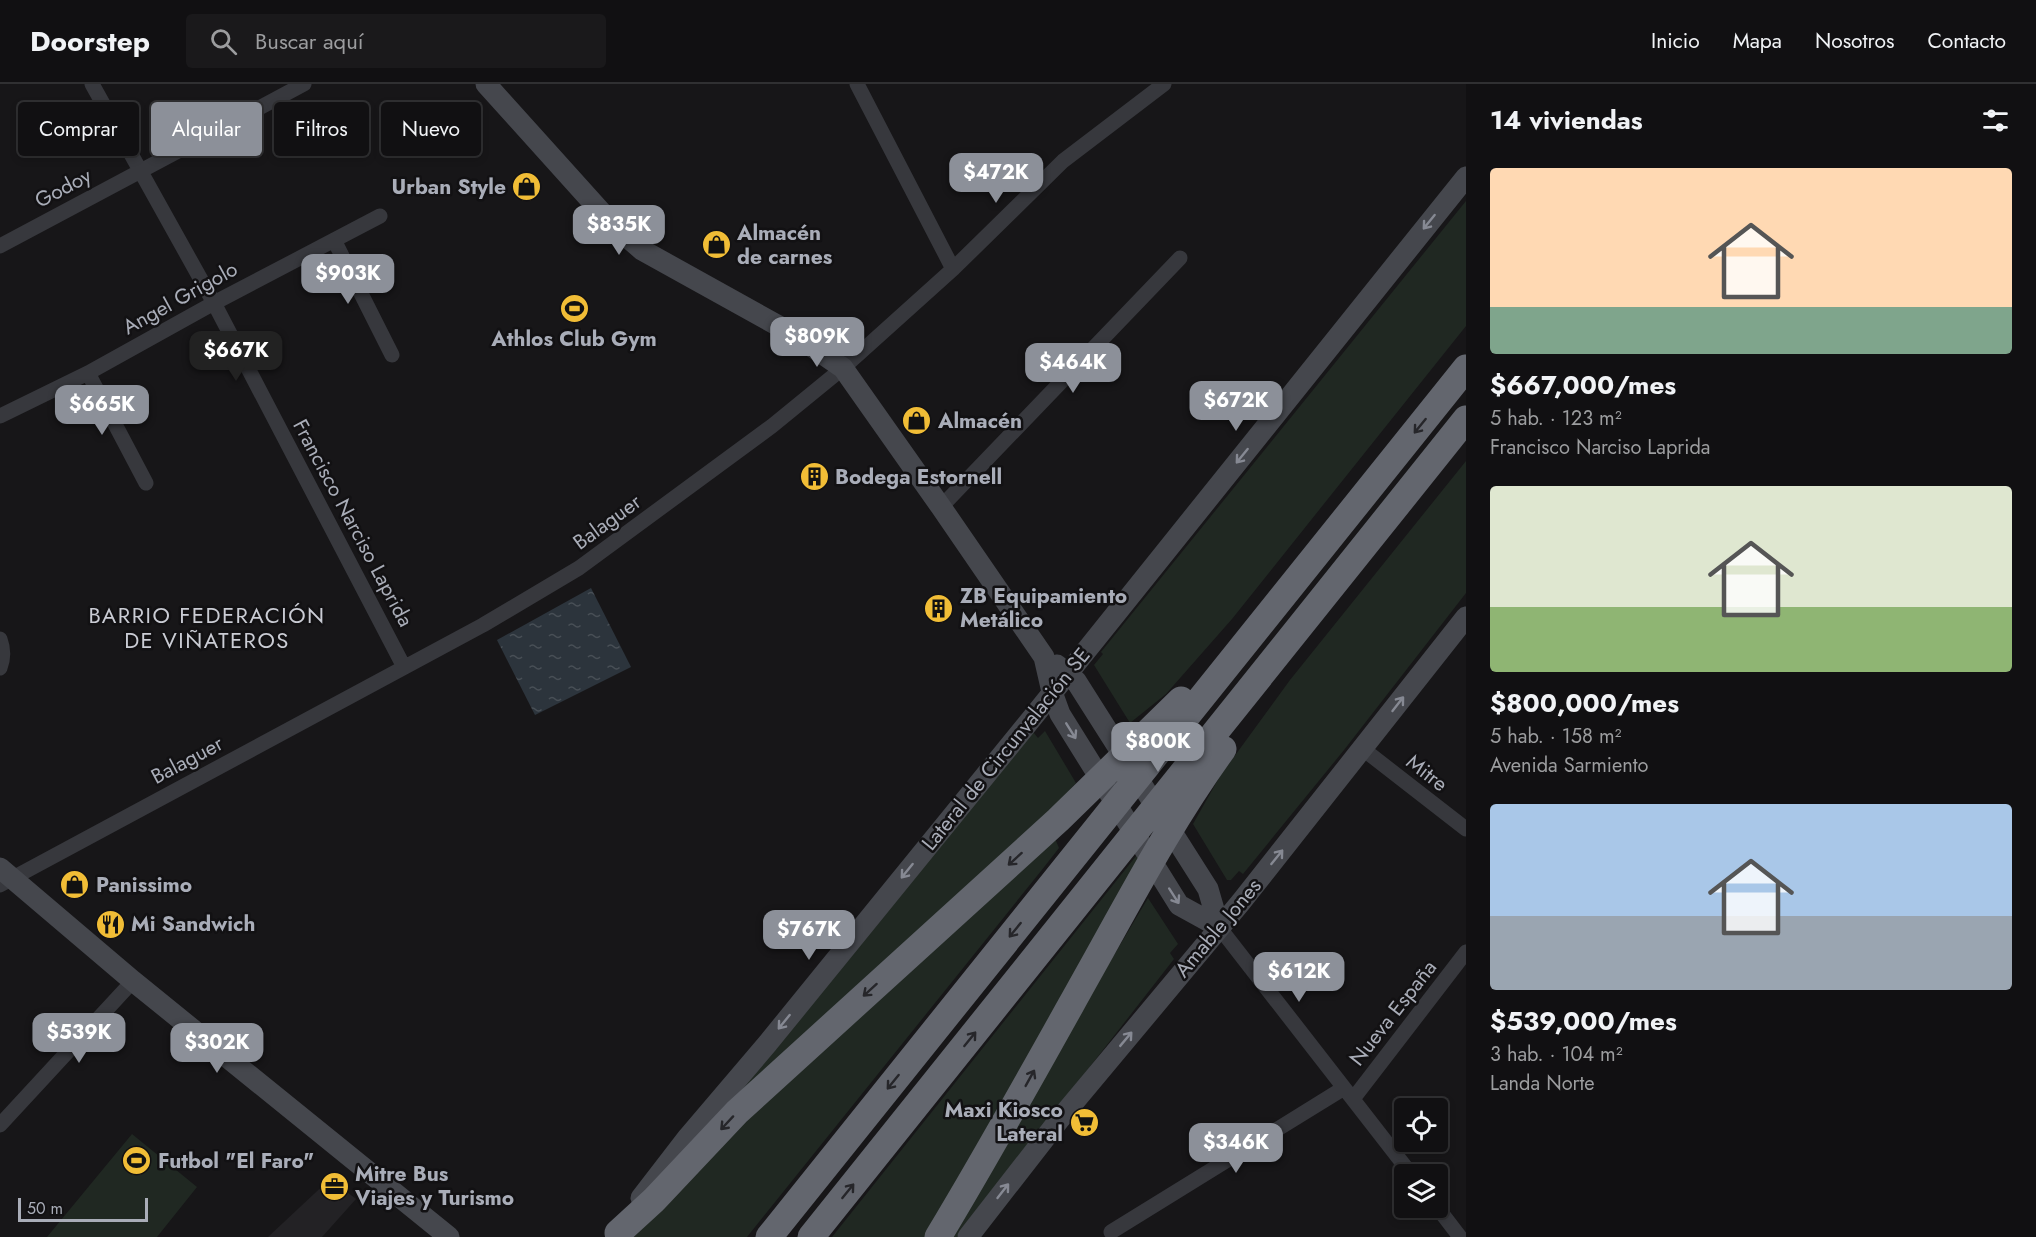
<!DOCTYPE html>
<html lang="es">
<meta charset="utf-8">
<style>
:root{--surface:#111012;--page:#1a191b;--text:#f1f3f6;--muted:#9c9d9f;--line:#303032;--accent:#8c9099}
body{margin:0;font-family:Jost,sans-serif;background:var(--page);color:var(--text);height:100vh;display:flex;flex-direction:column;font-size:22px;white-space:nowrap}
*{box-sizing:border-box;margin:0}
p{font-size:20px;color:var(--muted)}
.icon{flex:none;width:33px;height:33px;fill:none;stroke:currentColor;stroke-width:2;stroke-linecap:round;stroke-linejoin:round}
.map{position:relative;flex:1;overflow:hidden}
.panel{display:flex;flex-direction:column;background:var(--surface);width:570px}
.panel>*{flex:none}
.guide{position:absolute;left:18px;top:18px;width:570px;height:54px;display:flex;gap:12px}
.fabs{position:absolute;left:1394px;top:1014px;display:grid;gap:12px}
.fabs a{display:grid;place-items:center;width:54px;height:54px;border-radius:6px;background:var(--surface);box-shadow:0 3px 9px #0003,0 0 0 2px var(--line);font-size:30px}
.scale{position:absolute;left:18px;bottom:15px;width:130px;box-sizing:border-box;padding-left:6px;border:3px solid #a9adb8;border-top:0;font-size:16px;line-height:21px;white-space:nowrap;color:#a9adb8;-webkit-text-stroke:4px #121113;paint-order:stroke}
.price{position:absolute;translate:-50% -51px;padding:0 14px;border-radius:12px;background:var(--accent);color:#fff;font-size:20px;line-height:39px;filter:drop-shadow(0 2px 3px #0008)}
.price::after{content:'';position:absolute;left:50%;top:36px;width:18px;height:14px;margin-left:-9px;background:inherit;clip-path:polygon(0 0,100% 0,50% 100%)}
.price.on{background:#222;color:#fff}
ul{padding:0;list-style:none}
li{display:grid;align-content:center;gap:12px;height:318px;padding:0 24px}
li span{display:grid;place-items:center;height:186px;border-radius:6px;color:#555}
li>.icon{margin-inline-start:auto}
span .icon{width:108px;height:108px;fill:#fffc;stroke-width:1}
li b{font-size:26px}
h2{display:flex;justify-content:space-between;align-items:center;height:72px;padding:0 24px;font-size:26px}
.tag{padding:0 21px;border-radius:6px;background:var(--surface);box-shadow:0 3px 9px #0003,0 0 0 2px var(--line);font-size:21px;line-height:54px}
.tag.on{background:var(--accent);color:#fff}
header{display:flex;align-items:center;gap:36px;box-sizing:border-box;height:84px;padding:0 30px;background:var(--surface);border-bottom:2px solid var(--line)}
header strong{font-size:28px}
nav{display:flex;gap:33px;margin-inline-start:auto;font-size:21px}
.search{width:420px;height:54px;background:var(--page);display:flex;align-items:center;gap:15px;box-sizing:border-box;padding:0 21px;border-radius:6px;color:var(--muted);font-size:22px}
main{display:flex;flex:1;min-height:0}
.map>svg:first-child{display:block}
.built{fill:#232225}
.green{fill:#202822}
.water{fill:url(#water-ripples)}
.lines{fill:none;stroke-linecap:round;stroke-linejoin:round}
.street{stroke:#37383d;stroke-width:15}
.secondary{stroke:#45474d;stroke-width:21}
.highway{stroke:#63666e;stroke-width:27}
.oneway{stroke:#868993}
.oneway2{stroke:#26262a}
.labels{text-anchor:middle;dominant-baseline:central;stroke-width:5;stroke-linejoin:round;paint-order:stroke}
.poi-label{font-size:21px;font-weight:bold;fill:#a9adb8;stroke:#121113;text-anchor:start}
.street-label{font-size:21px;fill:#a9adb8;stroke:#121113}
.neighbourhood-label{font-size:22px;letter-spacing:1.5px;fill:#caccd4;stroke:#121113}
</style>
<header>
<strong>Doorstep</strong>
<div class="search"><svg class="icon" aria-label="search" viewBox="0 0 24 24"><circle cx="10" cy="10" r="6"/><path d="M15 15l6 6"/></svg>Buscar aquí</div>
<nav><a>Inicio</a><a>Mapa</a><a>Nosotros</a><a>Contacto</a></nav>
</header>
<main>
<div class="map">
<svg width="1466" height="1153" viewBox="0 0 1466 1153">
<defs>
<pattern id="water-ripples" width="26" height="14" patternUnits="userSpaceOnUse" patternTransform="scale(1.5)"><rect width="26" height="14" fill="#2c343c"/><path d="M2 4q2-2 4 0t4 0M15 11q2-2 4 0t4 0" fill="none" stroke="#484f56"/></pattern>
</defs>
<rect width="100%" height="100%" fill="#171618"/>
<path class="built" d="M330 1095 356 1115 322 1153H268Z"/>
<path class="green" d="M1466 117V242L1232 535 1166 610 1130 639 1094 581 1103 570 1101 568Z
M1466 377V509L1344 666 1243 790 1239 787 1231 796H1227L1193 740 1220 692 1290 596Z
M1045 647 1076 699 1051 726 700 1054 1033 648 1038 654Z
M1168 732 930 1153H832Z
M1054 752 1059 764 1041 787 747 1153H632L672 1105Z
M1148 814 1178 860 1170 869 1174 875 957 1153H946Z
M132 1050 197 1103 157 1153H47Z"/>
<path class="water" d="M591 504 631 583 535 631 497 556Z"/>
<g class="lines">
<path class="street" d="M92 0 214 219 404 583
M857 0 953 185
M334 156 392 271
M0 162 304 0
M88 289 146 399
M0 332 88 289 214 219 380 132
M941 423 1180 174
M0 555C4 566 4 574 0 584
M1363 665 1466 745
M0 801 483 541 579 484 772 342 843 284 953 185 1063 77 1164 0
M1219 843 1411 1090
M1353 1015 1466 868
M0 1041 133 897
M1437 1123 1460 1153
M1111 1148 1344 1004"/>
<path class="secondary" d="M486 0 613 141 642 166 795 251 843 284 941 423 1044 573 1052 608 1060 630 1179 821 1219 843
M1057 581 1076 597 1208 805 1219 843
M0 784 133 897 449 1153
M641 1114 688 1053 768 959 1037 628 1466 93
M968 1153 1059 1036 1241 818 1466 533"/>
<path class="highway" d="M618 1149 654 1116 737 1028 1058 736 1181 616
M769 1153 1466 284
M811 1153 1466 335
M938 1153C993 1062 1044 969 1096 876 1136 804 1175 731 1223 665"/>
</g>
<defs><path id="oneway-shaft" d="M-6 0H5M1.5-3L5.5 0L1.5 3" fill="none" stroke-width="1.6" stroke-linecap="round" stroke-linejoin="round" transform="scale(1.5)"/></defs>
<g class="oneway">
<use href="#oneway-shaft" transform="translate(1429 138) rotate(129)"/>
<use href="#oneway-shaft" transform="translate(1242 372) rotate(129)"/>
<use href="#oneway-shaft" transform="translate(1398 620) rotate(-52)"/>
<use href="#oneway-shaft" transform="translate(1071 647) rotate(58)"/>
<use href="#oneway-shaft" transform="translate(1277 773) rotate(-51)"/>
<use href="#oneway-shaft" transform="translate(907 787) rotate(129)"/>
<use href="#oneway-shaft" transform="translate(1174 812) rotate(57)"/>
<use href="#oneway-shaft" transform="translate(784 938) rotate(129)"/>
<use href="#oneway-shaft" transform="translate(1126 955) rotate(-50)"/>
<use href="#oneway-shaft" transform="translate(1003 1107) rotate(-52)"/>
</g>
<g class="oneway2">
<use href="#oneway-shaft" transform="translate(1420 342) rotate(129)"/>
<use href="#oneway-shaft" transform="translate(1015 775) rotate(138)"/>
<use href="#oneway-shaft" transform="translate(1015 846) rotate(129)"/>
<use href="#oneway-shaft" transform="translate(870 906) rotate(138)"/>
<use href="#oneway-shaft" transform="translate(970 955) rotate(-51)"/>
<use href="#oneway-shaft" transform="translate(1030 994) rotate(-61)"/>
<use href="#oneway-shaft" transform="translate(893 998) rotate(129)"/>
<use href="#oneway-shaft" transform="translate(727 1039) rotate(133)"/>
<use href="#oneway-shaft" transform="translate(848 1107) rotate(-51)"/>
</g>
<defs>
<symbol id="shop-disc" viewBox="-11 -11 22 22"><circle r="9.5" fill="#f1bd36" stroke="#121113"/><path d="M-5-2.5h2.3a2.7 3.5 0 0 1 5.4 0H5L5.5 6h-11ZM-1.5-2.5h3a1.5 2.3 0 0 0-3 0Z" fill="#111"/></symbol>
<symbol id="stadium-disc" viewBox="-11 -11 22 22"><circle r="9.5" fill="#f1bd36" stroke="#121113"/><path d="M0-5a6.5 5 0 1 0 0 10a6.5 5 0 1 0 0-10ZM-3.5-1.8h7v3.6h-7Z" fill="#111"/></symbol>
<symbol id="building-disc" viewBox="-11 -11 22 22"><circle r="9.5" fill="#f1bd36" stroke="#121113"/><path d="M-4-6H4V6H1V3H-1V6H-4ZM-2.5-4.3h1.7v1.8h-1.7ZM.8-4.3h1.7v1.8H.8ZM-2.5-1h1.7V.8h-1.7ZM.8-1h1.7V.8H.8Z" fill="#111"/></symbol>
<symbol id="restaurant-disc" viewBox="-11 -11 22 22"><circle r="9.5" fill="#f1bd36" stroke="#121113"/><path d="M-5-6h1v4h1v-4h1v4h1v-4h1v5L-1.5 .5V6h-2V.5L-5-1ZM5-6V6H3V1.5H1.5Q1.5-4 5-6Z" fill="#111"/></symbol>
<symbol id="supermarket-disc" viewBox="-11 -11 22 22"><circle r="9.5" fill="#f1bd36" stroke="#121113"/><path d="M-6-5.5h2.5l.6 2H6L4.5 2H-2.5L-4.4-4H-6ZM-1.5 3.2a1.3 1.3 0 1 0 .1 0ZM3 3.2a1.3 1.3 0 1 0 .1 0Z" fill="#111"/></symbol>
<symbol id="office-disc" viewBox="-11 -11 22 22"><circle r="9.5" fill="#f1bd36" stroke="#121113"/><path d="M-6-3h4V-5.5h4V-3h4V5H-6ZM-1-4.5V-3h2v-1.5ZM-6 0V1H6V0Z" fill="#111"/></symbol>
</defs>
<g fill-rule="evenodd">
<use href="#shop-disc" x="510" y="86" width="33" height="33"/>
<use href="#shop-disc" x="700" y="144" width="33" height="33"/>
<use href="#stadium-disc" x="558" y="208" width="33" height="33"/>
<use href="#shop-disc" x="900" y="320" width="33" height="33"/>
<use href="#building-disc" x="798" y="376" width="33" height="33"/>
<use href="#building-disc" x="922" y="508" width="33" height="33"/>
<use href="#shop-disc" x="58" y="784" width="33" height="33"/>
<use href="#restaurant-disc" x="94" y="824" width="33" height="33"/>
<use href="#supermarket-disc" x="1068" y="1022" width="33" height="33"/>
<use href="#stadium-disc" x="120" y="1060" width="33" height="33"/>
<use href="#office-disc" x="318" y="1086" width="33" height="33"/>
</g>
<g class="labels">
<g class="poi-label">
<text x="506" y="103" text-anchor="end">Urban Style</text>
<text x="737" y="149">Almacén<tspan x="737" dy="24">de carnes</tspan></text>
<text x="574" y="255" text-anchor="middle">Athlos Club Gym</text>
<text x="938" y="337">Almacén</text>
<text x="835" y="393">Bodega Estornell</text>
<text x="960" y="512">ZB Equipamiento<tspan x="960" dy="24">Metálico</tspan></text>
<text x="96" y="801">Panissimo</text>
<text x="131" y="840">Mi Sandwich</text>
<text x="1063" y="1026" text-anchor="end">Maxi Kiosco<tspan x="1063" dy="24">Lateral</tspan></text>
<text x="158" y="1077">Futbol "El Faro"</text>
<text x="355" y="1090">Mitre Bus<tspan x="355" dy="24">Viajes y Turismo</tspan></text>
</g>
<g class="street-label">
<text transform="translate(63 104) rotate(-28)">Godoy</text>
<text transform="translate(180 214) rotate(-29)">Angel Grigolo</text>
<text transform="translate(607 438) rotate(-36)">Balaguer</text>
<text transform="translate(353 439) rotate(62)">Francisco Narciso Laprida</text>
<text transform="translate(1006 665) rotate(-51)">Lateral de Circunvalación SE</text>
<text transform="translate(187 676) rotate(-28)">Balaguer</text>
<text transform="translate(1427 689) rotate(38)">Mitre</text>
<text transform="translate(1218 844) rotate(-50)">Amable Jones</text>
<text transform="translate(1393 929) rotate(-52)">Nueva España</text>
</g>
<g class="neighbourhood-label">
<text x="207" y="531">BARRIO FEDERACIÓN<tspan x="207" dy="25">DE VIÑATEROS</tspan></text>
</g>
</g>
</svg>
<div class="fabs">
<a><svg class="icon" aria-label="locate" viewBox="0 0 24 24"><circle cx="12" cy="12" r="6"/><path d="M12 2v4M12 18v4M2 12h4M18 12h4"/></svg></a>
<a><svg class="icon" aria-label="layers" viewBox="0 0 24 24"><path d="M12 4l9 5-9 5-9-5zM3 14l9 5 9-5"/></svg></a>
</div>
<div class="scale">50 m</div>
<b class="price" style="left:996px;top:120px">$472K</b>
<b class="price" style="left:619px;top:172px">$835K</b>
<b class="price" style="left:348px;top:221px">$903K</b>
<b class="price" style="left:817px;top:284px">$809K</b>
<b class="price on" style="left:236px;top:298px">$667K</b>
<b class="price" style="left:1073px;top:310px">$464K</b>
<b class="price" style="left:1236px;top:348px">$672K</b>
<b class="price" style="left:102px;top:352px">$665K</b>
<b class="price" style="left:1158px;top:689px">$800K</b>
<b class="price" style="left:809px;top:877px">$767K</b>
<b class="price" style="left:1299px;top:919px">$612K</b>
<b class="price" style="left:79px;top:980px">$539K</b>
<b class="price" style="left:217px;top:990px">$302K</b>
<b class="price" style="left:1236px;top:1090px">$346K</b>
<div class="guide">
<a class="tag">Comprar</a>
<a class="tag on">Alquilar</a>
<a class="tag">Filtros</a>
<a class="tag">Nuevo</a>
</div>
</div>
<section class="panel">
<h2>14 viviendas<svg class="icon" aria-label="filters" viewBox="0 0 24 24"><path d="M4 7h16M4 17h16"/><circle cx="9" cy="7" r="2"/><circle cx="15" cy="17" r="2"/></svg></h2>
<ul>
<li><span style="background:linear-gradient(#ffd9b3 75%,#7fa58c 0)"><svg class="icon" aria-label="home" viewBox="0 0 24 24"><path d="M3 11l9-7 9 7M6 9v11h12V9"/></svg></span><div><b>$667,000/mes</b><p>5 hab. · 123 m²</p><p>Francisco Narciso Laprida</p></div></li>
<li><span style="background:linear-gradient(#dfe7d0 65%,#8fb573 0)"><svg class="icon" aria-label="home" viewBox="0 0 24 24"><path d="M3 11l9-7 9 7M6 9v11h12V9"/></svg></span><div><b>$800,000/mes</b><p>5 hab. · 158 m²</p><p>Avenida Sarmiento</p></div></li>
<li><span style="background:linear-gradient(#a9c7e8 60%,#9aa5b1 0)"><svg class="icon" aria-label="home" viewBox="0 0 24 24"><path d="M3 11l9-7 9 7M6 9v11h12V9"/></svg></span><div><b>$539,000/mes</b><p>3 hab. · 104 m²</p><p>Landa Norte</p></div></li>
</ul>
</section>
</main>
